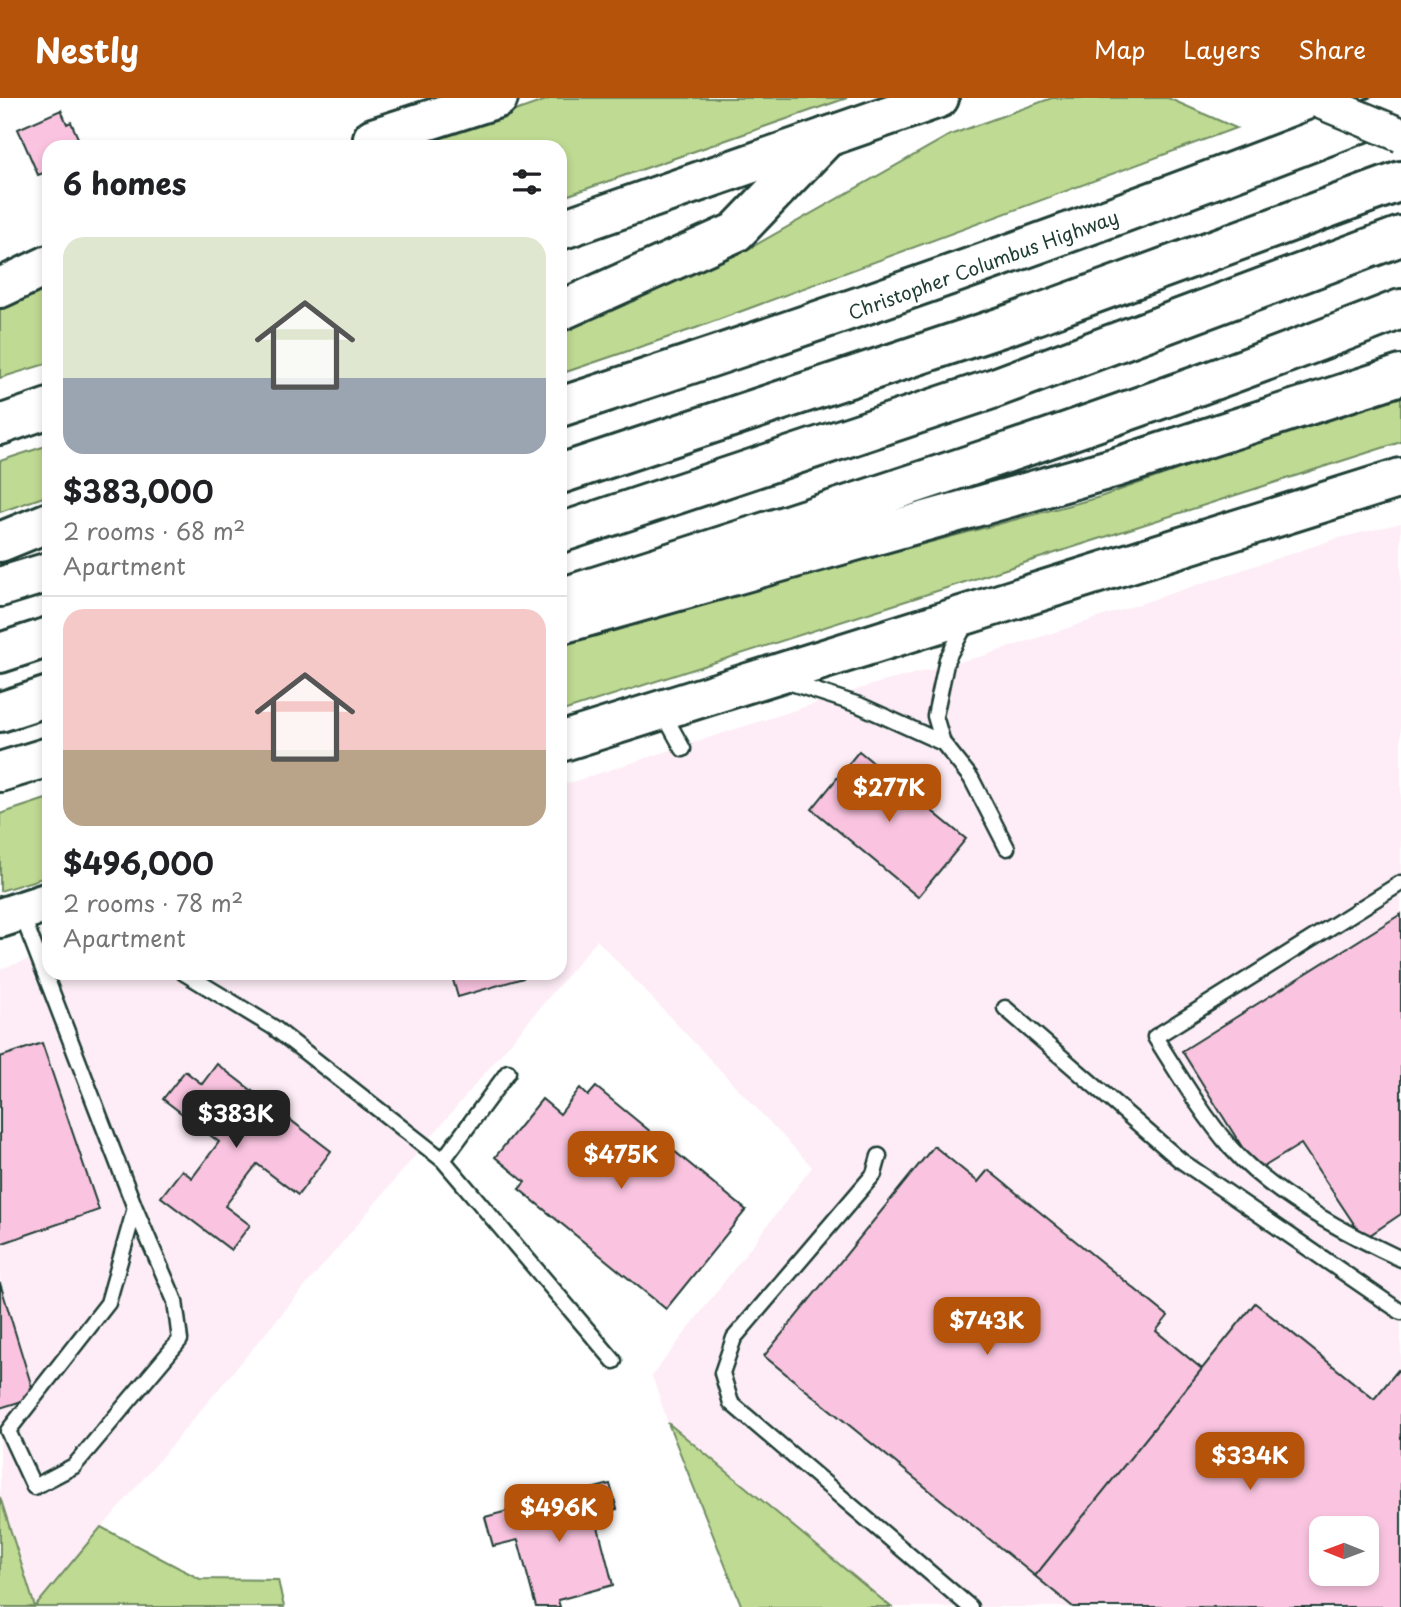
<!DOCTYPE html>
<meta charset="utf-8">
<style>
:root{--surface:#fff;--page:#f2f2f2;--text:#202124;--muted:#757577;--line:#e0e0e0;--accent:#b45309}
body{margin:0;font-family:"Playpen Sans",sans-serif;background:var(--page);color:var(--text);height:100vh;display:flex;flex-direction:column;font-size:26px;white-space:nowrap}
*{box-sizing:border-box;margin:0}
p{font-size:23px;color:var(--muted)}
.icon{flex:none;width:38px;height:38px;fill:none;stroke:currentColor;stroke-width:2;stroke-linecap:round;stroke-linejoin:round}
.map{position:relative;flex:1;overflow:hidden}
.drawer{position:absolute;left:42px;top:42px;width:525px;height:840px;display:flex;flex-direction:column;background:var(--surface);border-radius:21px;box-shadow:0 4px 10px #0003}
.drawer>*{flex:none}
.needle{width:46px;rotate:271deg}
.buttons{position:absolute;left:1309px;top:1418px;display:grid;gap:14px}
.buttons a{display:grid;place-items:center;width:70px;height:70px;border-radius:14px;background:var(--surface);box-shadow:0 4px 10px #0003;font-size:35px}
.price{position:absolute;translate:-50% -60px;padding:0 16px;border-radius:14px;background:var(--accent);color:#fff;font-size:23px;line-height:46px;filter:drop-shadow(0 2px 4px #0008)}
.price::after{content:'';position:absolute;left:50%;top:42px;width:21px;height:16px;margin-left:-10px;background:inherit;clip-path:polygon(0 0,100% 0,50% 100%)}
.price.current{background:#222;color:#fff}
ul{padding:0;list-style:none}
li{display:grid;align-content:center;gap:14px;height:371px;padding:0 21px}
li+li{border-top:2px solid var(--line)}
li span{display:grid;place-items:center;height:217px;border-radius:21px;color:#555}
li>.icon{margin-inline-start:auto}
span .icon{width:126px;height:126px;fill:#fffc;stroke-width:1}
li b{font-size:30px}
h2{display:flex;justify-content:space-between;align-items:center;height:84px;padding:0 21px;font-size:30px}
header{display:flex;align-items:center;gap:42px;box-sizing:border-box;height:98px;padding:0 35px;background:var(--accent);color:#fff}
header strong{font-size:33px}
nav{display:flex;gap:38px;margin-inline-start:auto;font-size:24px}
.map>svg:first-child{display:block}
.built{fill:#feedf6;fill-rule:evenodd}
.green{fill:#bfda92;stroke:#6f8c63;stroke-width:2}
.building{fill:#fac4e0;stroke:#1f3d34;stroke-width:2;fill-rule:evenodd}
.lines{fill:none;stroke-linecap:round;stroke-linejoin:round}
.service-casing{stroke:#1f3d34;stroke-width:19}
.trunk-casing{stroke:#1f3d34;stroke-width:44}
.motorway-casing{stroke:#1f3d34;stroke-width:44}
.service{stroke:#fff;stroke-width:14}
.trunk{stroke:#fff;stroke-width:38}
.motorway{stroke:#fff;stroke-width:38}
.tertiary-bridge-casing{stroke:#1f3d34;stroke-width:38;stroke-linecap:butt}
.tertiary-bridge{stroke:#fff;stroke-width:33}
.labels{text-anchor:middle;dominant-baseline:central;stroke-width:6;stroke-linejoin:round;paint-order:stroke}
.street-label{font-size:19px;fill:#1f3d34;stroke:#fff}
</style>
<header>
<strong>Nestly</strong>
<nav><a>Map</a><a>Layers</a><a>Share</a></nav>
</header>
<div class="map">
<svg width="1401" height="1509" viewBox="0 0 1401 1509">
<rect width="100%" height="100%" fill="#fff"/>
<filter id="ink" filterUnits="userSpaceOnUse"><feTurbulence type="fractalNoise" baseFrequency=".0143" numOctaves="2"/><feDisplacementMap in="SourceGraphic" scale="14" xChannelSelector="R" yChannelSelector="G"/><feConvolveMatrix kernelMatrix="1 2 1 2 8 2 1 2 1" color-interpolation-filters="sRGB"/></filter>
<g filter="url(#ink)">
<path class="built" d="M1401 425V1509H891L668 1325 652 1278 812 1069 597 842 35 1509 0 1399V871L49 855V875H560V688L878 585 983 558 1335 441ZM1321 1430H1367V1475H1321Z"/>
<path class="green" d="M552 0H847L560 100V49H412Z
M1052 0H1168L1236 30 696 230 560 276V230L745 153 950 37Z
M49 188V265L0 280V211Z
M1401 293V344L560 614V543L1100 399Z
M49 347V397L0 414V363Z
M49 700V778L0 793V716Z
M668 1325 891 1509H742Z
M0 1399 35 1509 101 1429 200 1481 278 1482 284 1509H0Z"/>
<path class="building" d="M61 12 67 26 71 24 78 40 66 46 68 49H49V73L38 77 18 31Z
M859 653 966 741 918 799 812 711Z
M1401 816V1116L1364 1141 1301 1046 1257 1073 1182 953Z
M451 875H521L523 880 458 899Z
M42 945 99 1112 0 1146V959Z
M217 966 331 1053 298 1097 257 1066 225 1108 250 1127 231 1152 161 1099 182 1072 192 1080 219 1044 163 1001 185 973 202 986Z
M596 989 746 1112 666 1211 519 1091 525 1084 495 1059 542 1001 560 1016 580 990 588 998Z
M934 1048 978 1084 988 1072 1168 1218 1156 1233 1202 1271 1035 1478 764 1258Z
M0 1185 35 1299 0 1310Z
M1255 1205 1374 1301 1398 1272 1401 1275V1509H1073L1035 1478ZM1321 1430H1367V1475H1321Z
M610 1386 617 1411 595 1417 613 1487 558 1502 560 1509H536L518 1442 493 1448 485 1419Z"/>
<g class="lines">
<defs>
<path id="service" d="M968 522 947 561 935 618 943 645 971 680 1007 750
M785 583 859 607 943 645
M663 615 683 651
M1401 785 1155 939C1179 977 1202 1016 1231 1050 1272 1097 1345 1135 1401 1161
M21 814 135 1110 175 1203 180 1242 74 1368 34 1389 8 1333 108 1205 135 1110
M184 875 273 929 443 1062 614 1263
M1005 910 1180 1062 1401 1214
M879 1058 874 1076 734 1240 722 1275 731 1305 970 1509
M443 1062 508 974"/>
<path id="trunk" d="M373 40 498 0
M560 132 939 0
M0 190 49 167
M0 327 49 310
M560 644 1401 380
M0 820 49 804"/>
<path id="motorway" d="M560 213 736 134 827 39
M560 309C843 217 1124 118 1401 9
M560 376 1011 226 1401 83
M560 435 992 291 1401 138
M0 444 49 424
M0 489 49 474
M560 500C843 410 1125 320 1401 211
M561 526 1117 369 1401 277
M0 555 49 539
M0 614 49 598
M0 674 49 659"/>
</defs>
<use href="#service" class="service-casing"/>
<use href="#trunk" class="trunk-casing"/>
<use href="#motorway" class="motorway-casing"/>
<use href="#service" class="service"/>
<use href="#trunk" class="trunk"/>
<use href="#motorway" class="motorway"/>
<defs>
<path id="tertiary-bridge" d="M1319 3 1401 37"/>
</defs>
<use href="#tertiary-bridge" class="tertiary-bridge-casing"/>
<use href="#tertiary-bridge" class="tertiary-bridge"/>
</g>
</g>
<g class="labels">
<g class="street-label">
<text transform="translate(983 166) rotate(-20)">Christopher Columbus Highway</text>
</g>
</g>
</svg>
<div class="buttons">
<a><svg class="needle" viewBox="-14 -14 28 28"><path d="M0-13l5 13h-10z" fill="#e53935"/><path d="M0 13l5-13h-10z" fill="#757577"/></svg></a>
</div>
<b class="price" style="left:889px;top:726px">$277K</b>
<b class="price current" style="left:236px;top:1052px">$383K</b>
<b class="price" style="left:621px;top:1093px">$475K</b>
<b class="price" style="left:987px;top:1259px">$743K</b>
<b class="price" style="left:1250px;top:1394px">$334K</b>
<b class="price" style="left:559px;top:1446px">$496K</b>
<section class="drawer">
<h2>6 homes<svg class="icon" aria-label="filters" viewBox="0 0 24 24"><path d="M4 7h16M4 17h16"/><circle cx="9" cy="7" r="2"/><circle cx="15" cy="17" r="2"/></svg></h2>
<ul>
<li><span style="background:linear-gradient(#dfe7d0 65%,#9aa5b1 0)"><svg class="icon" aria-label="home" viewBox="0 0 24 24"><path d="M3 11l9-7 9 7M6 9v11h12V9"/></svg></span><div><b>$383,000</b><p>2 rooms · 68 m²</p><p>Apartment</p></div></li>
<li><span style="background:linear-gradient(#f6c9c9 65%,#b9a48a 0)"><svg class="icon" aria-label="home" viewBox="0 0 24 24"><path d="M3 11l9-7 9 7M6 9v11h12V9"/></svg></span><div><b>$496,000</b><p>2 rooms · 78 m²</p><p>Apartment</p></div></li>
</ul>
</section>
</div>
